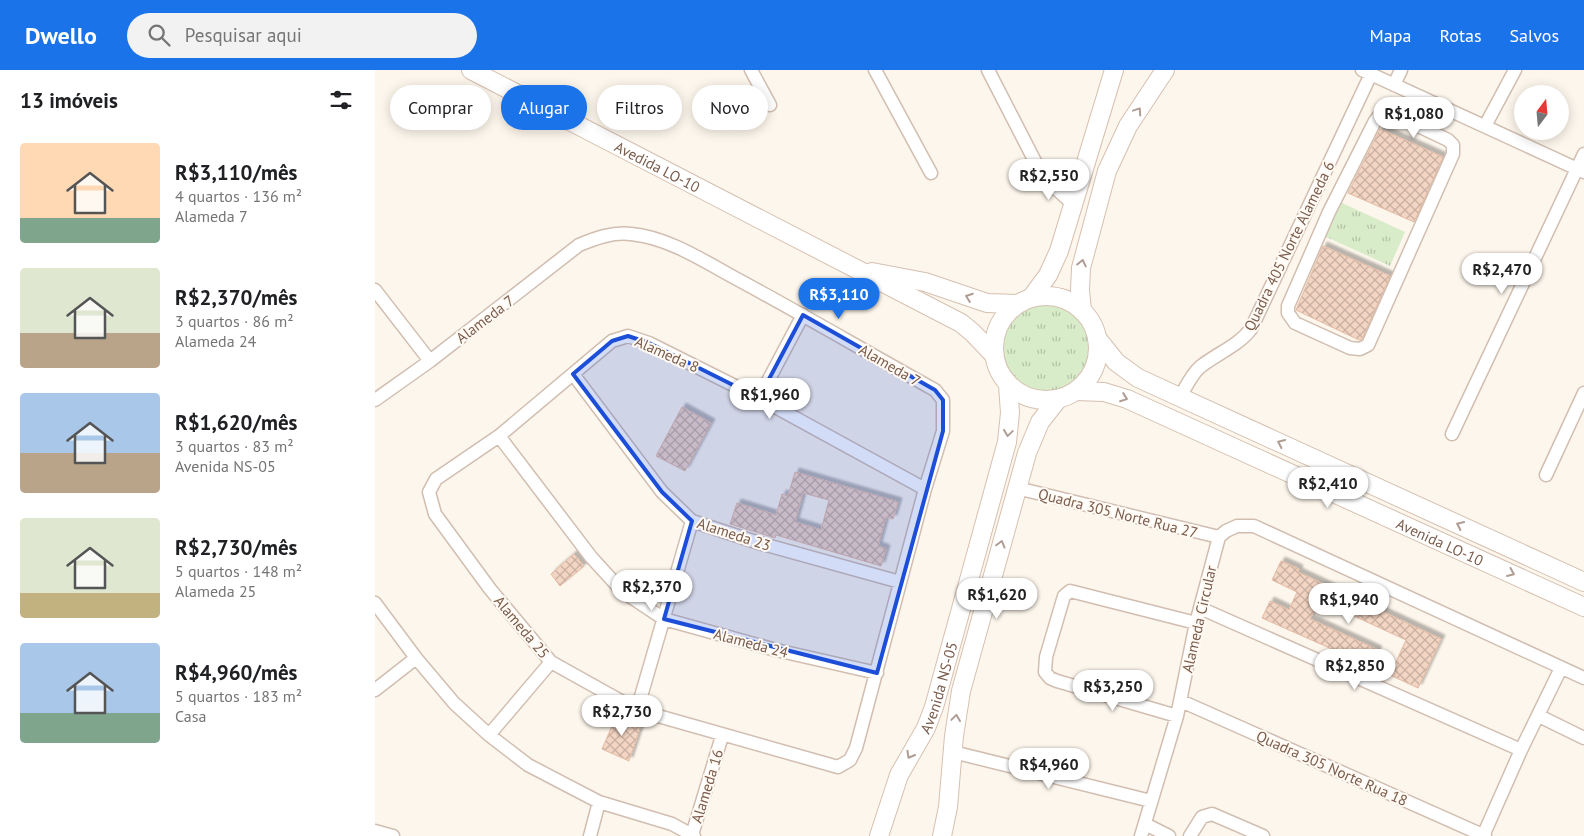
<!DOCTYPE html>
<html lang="pt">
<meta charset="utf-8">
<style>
:root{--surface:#fff;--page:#f2f2f2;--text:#202124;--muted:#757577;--accent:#1a73e8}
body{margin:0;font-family:"PT Sans",sans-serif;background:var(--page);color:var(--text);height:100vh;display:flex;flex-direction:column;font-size:19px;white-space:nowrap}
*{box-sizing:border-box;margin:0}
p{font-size:16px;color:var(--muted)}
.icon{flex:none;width:28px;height:28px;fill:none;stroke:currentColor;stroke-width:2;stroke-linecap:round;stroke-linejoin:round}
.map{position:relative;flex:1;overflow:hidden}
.details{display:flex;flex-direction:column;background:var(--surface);width:375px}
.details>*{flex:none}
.guide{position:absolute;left:15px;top:15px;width:475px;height:45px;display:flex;gap:10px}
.needle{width:32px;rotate:16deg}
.buttons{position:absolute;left:1139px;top:15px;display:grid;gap:10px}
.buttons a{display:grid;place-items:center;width:55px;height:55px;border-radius:50%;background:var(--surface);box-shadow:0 2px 12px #0003;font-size:25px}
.price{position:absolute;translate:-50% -42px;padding:0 11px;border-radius:18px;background:#fff;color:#222;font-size:16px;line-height:32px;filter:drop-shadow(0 1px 2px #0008)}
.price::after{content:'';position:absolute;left:50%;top:30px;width:15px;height:11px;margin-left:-8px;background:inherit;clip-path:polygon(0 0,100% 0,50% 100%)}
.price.selected{background:var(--accent);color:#fff}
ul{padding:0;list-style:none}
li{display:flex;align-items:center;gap:15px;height:125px;padding:0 20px}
li span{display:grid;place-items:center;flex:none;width:140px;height:100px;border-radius:5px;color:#555}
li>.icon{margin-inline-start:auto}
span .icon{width:60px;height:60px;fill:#fffc;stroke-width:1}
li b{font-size:21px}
h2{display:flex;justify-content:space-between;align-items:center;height:60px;padding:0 20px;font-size:21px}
.pill{padding:0 18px;border-radius:22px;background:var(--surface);box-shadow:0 2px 12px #0003;font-size:18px;line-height:45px}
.pill.selected{background:var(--accent);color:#fff}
header{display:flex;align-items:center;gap:30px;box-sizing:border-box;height:70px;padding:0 25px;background:var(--accent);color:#fff}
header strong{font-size:24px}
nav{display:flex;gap:28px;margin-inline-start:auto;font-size:18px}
.search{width:350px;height:45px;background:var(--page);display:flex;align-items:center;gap:12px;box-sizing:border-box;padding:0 18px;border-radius:28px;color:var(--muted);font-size:19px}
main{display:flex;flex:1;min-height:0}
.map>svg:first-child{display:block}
.grass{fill:url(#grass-tufts)}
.building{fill:url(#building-cross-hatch);stroke:#e6bba3;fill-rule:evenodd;filter:url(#shadow)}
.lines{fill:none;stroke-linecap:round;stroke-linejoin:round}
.street-casing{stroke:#d1beb0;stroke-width:15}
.secondary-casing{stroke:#d6c0b0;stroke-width:20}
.street{stroke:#fff;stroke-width:12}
.secondary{stroke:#fff;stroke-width:18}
.oneway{stroke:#af9d94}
.marked{fill:#1d4ed8;fill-opacity:0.2;stroke:#1d4ed8;stroke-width:4;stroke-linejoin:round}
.labels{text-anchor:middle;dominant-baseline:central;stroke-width:4;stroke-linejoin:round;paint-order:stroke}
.street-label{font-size:15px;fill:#7a5c4d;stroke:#fffaf3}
</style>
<header>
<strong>Dwello</strong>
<div class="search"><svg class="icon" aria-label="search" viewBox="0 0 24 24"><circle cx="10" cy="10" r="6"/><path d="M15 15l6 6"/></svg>Pesquisar aqui</div>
<nav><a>Mapa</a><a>Rotas</a><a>Salvos</a></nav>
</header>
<main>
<section class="details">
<h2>13 imóveis<svg class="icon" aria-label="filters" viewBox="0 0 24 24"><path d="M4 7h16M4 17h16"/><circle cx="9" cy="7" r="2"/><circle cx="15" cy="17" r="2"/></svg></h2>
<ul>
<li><span style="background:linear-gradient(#ffd9b3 75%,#7fa58c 0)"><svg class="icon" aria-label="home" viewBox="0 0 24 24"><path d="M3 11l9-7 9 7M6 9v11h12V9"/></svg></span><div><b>R$3,110/mês</b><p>4 quartos · 136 m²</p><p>Alameda 7</p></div></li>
<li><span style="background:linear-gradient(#dfe7d0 65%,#b9a48a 0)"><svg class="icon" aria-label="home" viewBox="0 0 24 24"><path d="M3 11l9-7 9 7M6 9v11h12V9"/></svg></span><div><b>R$2,370/mês</b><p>3 quartos · 86 m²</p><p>Alameda 24</p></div></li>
<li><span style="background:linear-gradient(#a9c7e8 60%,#b9a48a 0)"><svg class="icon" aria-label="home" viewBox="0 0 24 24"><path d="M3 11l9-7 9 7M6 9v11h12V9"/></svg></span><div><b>R$1,620/mês</b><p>3 quartos · 83 m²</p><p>Avenida NS-05</p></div></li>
<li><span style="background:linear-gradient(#dfe7d0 75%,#c2b280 0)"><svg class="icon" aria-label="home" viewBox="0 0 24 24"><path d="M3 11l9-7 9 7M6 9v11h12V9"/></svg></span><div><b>R$2,730/mês</b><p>5 quartos · 148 m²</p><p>Alameda 25</p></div></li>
<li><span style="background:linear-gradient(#a9c7e8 70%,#7fa58c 0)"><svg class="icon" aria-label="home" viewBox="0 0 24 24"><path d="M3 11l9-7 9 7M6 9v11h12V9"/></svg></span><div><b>R$4,960/mês</b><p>5 quartos · 183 m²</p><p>Casa</p></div></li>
</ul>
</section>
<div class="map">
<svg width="1209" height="766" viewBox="0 0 1209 766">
<defs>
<pattern id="grass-tufts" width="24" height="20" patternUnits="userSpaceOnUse" patternTransform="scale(1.25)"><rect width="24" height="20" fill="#d8ecc9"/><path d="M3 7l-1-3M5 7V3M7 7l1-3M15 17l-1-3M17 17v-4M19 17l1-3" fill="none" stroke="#b4c2a5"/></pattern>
<pattern id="building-cross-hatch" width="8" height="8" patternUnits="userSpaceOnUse" patternTransform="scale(1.25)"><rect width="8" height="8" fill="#f3d5c3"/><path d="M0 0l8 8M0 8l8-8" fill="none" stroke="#cab0a1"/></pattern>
<filter id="shadow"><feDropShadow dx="4" dy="-4" stdDeviation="1" flood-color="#0004"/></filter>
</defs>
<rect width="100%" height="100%" fill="#fdf6ec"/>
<path class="grass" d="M965 132 1030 162 1015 196 949 166Z
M626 278a44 44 0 1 1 88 0a44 44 0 1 1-88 0Z"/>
<path class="building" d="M1005 59 1068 87 1039 152 973 123Z
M948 176 1015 206 987 269 984 270 921 240Z
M307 337 336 353 310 401 281 386Z
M420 402 523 432 518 449 511 447 503 476 511 479 506 496 401 465 400 468 355 454 362 433 401 445 407 424 413 426ZM428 423 454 430 446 460 420 452Z
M199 484 209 496 185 516 176 504Z
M906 491 924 499 923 502 1066 569 1043 618 1015 605 1031 570 944 530 935 549 1003 580 995 596 887 548 895 531 914 540 922 522 897 510Z
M243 642 266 655 254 691 227 679Z"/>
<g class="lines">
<defs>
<path id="street" d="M376 0 395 35
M500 0 556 103
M613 0 668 107 698 134
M987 0 1209 102
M1019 15 1026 0
M1016 43 1073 70 1078 75V84L993 275 985 279 975 278 920 253 913 243V236L954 142 1000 51 1004 46Z
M1110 56 1140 0
M0 220 55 291
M198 304 287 422 317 451 384 473 525 512
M805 327C811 317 816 305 825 297 841 284 863 276 876 259L996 4
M384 328 428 245
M0 330 55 291 204 175C221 168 237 162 256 164 292 167 329 191 360 208 427 244 493 283 560 320L568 330V361L550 419 481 678 475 690 463 697 262 640 176 592 115 519 60 444 54 422 61 409 124 366 237 271 253 266 274 273 384 328 550 419
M1077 364 1209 84
M124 366 216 487 247 521 289 549 401 580 502 603
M1171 405 1209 323
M642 418 844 467
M0 533 41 588 79 633 114 665 153 695 224 732 297 754 319 766
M825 538 1146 680
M0 620 41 588
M806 631 1110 766
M262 640 317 451
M802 646 682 611 675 608 670 602 671 587 689 526 695 521 821 553
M1164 646 1209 668
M114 665 176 592
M578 682 776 731
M770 754 794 766
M0 761 18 766
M317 765 347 666
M215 766 224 732
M766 766 802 646 821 553 844 467 851 461 862 456H879L1209 608
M815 766 827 747 837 744 888 766
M1108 766 1146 680 1186 598"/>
<g id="secondary">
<path id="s1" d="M96 0 586 253 598 263 619 285"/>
<path d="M497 202 550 212 612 233 642 234"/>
<circle cx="671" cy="278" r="52"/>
<path d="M656 228 673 205 684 181 739 0"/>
<path d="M707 241 705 220 706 198 732 101 753 56 790 0"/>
<path d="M722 268 741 292 763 308 1209 512"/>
<path id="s2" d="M701 321 729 322 752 329 1209 537"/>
<path id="s3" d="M504 766 524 705 551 658 559 637 632 372 635 343 633 315"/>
<path d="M567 766 573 737 579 666 586 621 652 383 665 352 683 329"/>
</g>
</defs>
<use href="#street" class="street-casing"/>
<use href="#secondary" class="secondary-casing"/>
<use href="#street" class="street"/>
<use href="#secondary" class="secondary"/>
</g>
<defs><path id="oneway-chevron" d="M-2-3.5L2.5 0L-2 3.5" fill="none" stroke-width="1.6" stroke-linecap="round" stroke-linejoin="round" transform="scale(1.25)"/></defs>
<g class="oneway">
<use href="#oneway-chevron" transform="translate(763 41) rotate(-56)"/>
<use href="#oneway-chevron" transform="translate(707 193) rotate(-78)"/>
<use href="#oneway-chevron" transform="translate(594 227) rotate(-160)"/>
<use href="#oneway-chevron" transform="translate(749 328) rotate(21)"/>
<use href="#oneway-chevron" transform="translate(633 363) rotate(98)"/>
<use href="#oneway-chevron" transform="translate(906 373) rotate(-155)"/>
<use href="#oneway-chevron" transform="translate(1085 455) rotate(-155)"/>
<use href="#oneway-chevron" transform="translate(626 474) rotate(-75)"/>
<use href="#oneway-chevron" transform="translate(1136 503) rotate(24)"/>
<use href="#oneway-chevron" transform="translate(581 648) rotate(-82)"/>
<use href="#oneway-chevron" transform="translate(535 685) rotate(120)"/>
</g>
<path class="marked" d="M428 245 560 320 568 330V361L502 603 289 549 317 451 287 422 198 304 237 271 253 266 274 273 384 328Z"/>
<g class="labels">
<g class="street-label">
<text stroke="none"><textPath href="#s1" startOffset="210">Avedida LO-10</textPath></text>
<text transform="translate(914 176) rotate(-64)">Quadra 405 Norte Alameda 6</text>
<text transform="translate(110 249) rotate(-37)">Alameda 7</text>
<text transform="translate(292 284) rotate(24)">Alameda 8</text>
<text transform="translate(515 295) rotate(30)">Alameda 7</text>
<text transform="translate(743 443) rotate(14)">Quadra 305 Norte Rua 27</text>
<text transform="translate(359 464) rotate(18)">Alameda 23</text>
<text stroke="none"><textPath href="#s2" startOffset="396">Avenida LO-10</textPath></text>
<text transform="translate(824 549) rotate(-77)">Alameda Circular</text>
<text transform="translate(147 557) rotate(50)">Alameda 25</text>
<text transform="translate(376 573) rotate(15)">Alameda 24</text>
<text stroke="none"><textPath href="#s3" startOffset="161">Avenida NS-05</textPath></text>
<text transform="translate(957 698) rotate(24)">Quadra 305 Norte Rua 18</text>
<text transform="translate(332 716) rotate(-73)">Alameda 16</text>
</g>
</g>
</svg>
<div class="buttons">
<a><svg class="needle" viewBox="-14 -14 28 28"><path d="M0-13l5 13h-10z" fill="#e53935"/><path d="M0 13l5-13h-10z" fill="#757577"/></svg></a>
</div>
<b class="price" style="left:1039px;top:69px">R$1,080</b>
<b class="price" style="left:674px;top:131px">R$2,550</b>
<b class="price" style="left:1127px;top:225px">R$2,470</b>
<b class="price selected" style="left:464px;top:250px">R$3,110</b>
<b class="price" style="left:395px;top:350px">R$1,960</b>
<b class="price" style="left:953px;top:439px">R$2,410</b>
<b class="price" style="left:277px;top:542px">R$2,370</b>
<b class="price" style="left:622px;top:550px">R$1,620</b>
<b class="price" style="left:974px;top:555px">R$1,940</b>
<b class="price" style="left:980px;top:621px">R$2,850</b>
<b class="price" style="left:738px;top:642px">R$3,250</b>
<b class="price" style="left:247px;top:667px">R$2,730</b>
<b class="price" style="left:674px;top:720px">R$4,960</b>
<div class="guide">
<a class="pill">Comprar</a>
<a class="pill selected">Alugar</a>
<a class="pill">Filtros</a>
<a class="pill">Novo</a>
</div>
</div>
</main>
